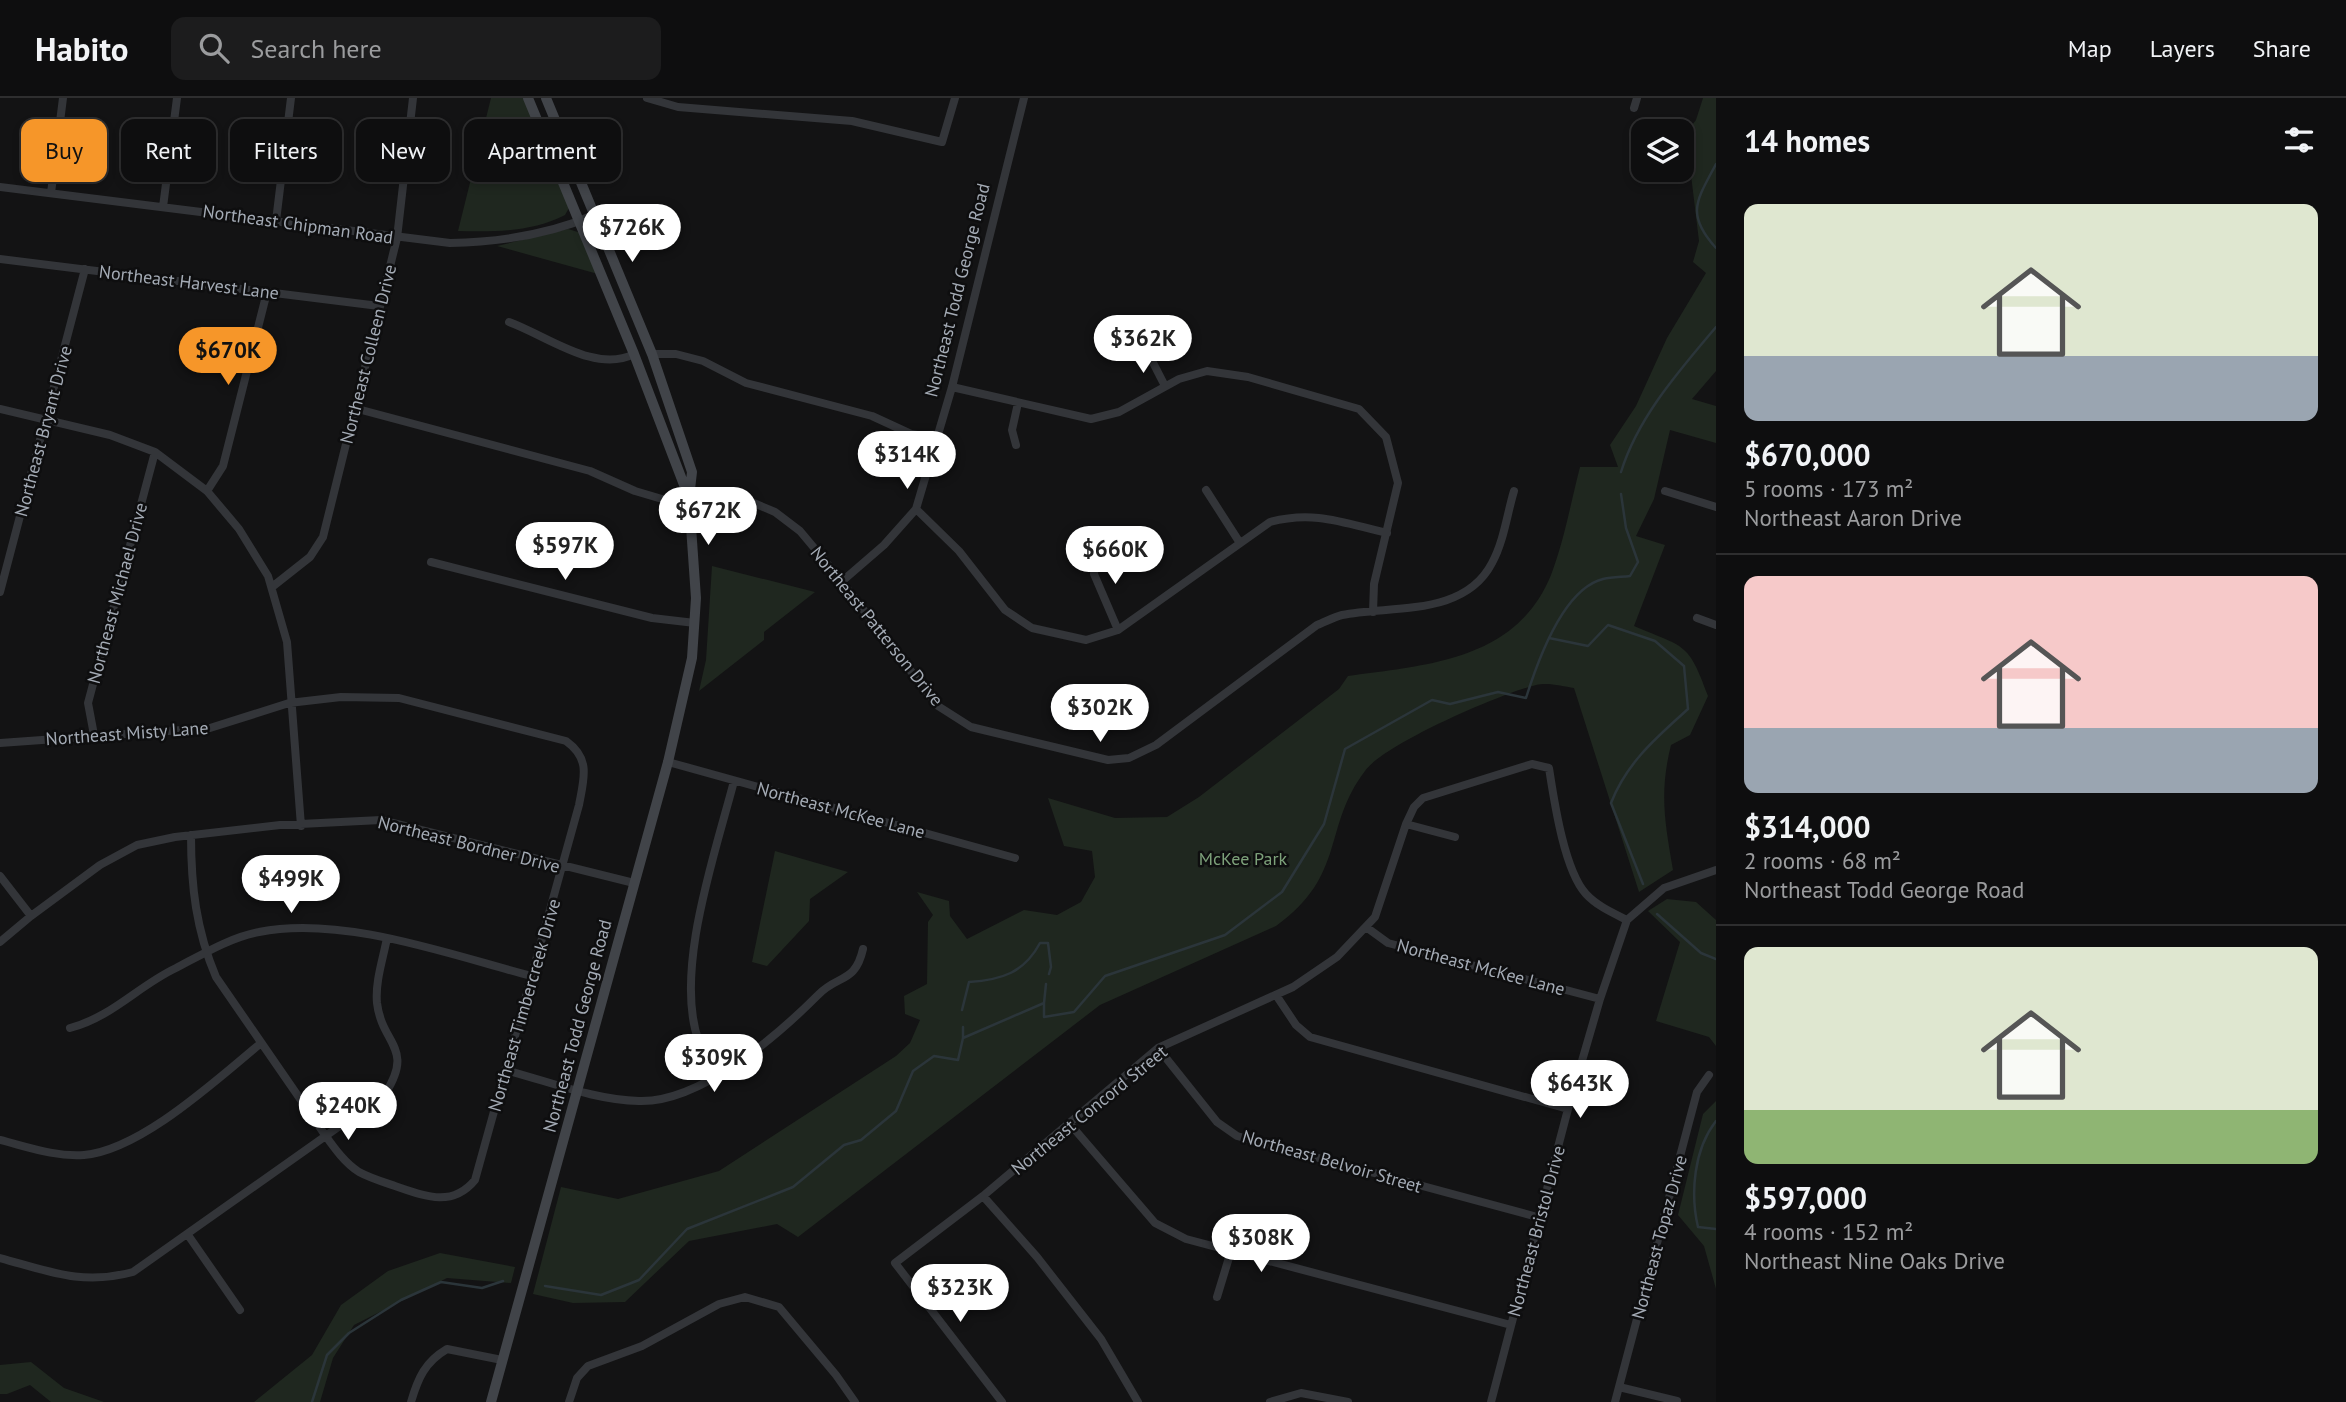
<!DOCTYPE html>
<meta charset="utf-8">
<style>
:root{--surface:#0e0e0f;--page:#1c1c1d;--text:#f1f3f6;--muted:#9b9c9e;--line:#2e2e2f;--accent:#f69629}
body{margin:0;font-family:"PT Sans",sans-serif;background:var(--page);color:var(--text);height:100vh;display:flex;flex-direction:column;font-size:26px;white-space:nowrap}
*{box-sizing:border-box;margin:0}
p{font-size:23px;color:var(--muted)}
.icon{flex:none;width:38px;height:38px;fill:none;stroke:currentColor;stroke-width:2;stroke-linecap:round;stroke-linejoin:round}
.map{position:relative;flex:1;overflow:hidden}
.panel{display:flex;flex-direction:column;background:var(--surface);width:630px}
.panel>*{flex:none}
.banner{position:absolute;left:21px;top:21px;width:665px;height:63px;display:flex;gap:14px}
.controls{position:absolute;left:1631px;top:21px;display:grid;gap:14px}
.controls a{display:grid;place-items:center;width:63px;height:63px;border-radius:14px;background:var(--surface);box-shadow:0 4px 10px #0003,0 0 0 2px var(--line);font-size:35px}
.price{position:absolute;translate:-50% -60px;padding:0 16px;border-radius:24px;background:#fff;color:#222;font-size:23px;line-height:46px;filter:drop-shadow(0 2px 4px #0008)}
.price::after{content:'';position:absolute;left:50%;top:42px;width:21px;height:16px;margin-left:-10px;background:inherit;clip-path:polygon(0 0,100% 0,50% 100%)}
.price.active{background:var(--accent);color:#111}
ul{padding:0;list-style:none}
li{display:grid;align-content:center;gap:14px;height:371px;padding:0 28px}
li+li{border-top:2px solid var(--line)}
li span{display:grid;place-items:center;height:217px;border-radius:14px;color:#555}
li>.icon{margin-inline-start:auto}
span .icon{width:126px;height:126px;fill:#fffc;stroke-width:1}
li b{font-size:30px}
h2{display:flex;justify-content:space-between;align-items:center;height:84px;padding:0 28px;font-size:30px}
.chip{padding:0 24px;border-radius:14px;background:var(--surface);box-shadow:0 4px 10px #0003,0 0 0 2px var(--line);font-size:24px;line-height:63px}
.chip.active{background:var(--accent);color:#111}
header{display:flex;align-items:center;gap:42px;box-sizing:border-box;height:98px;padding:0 35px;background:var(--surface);border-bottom:2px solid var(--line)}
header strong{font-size:33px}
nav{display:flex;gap:38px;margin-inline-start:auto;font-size:24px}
.search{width:490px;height:63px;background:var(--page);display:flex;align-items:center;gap:18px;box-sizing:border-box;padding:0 24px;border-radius:14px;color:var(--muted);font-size:26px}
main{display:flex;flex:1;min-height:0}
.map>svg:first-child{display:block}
.green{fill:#1f271f}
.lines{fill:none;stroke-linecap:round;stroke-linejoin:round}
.stream{stroke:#2b353a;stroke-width:2.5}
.street{stroke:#333539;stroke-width:8}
.secondary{stroke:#414449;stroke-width:10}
.labels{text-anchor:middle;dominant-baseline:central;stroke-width:5;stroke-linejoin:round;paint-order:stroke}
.street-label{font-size:18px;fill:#a4abb5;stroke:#0e0e0f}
.park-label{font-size:18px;fill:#7da17a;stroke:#0e0e0f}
</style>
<header>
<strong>Habito</strong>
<div class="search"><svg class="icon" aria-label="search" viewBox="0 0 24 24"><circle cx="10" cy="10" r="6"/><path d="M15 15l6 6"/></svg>Search here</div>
<nav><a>Map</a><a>Layers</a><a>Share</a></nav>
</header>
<main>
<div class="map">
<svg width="1716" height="1304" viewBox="0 0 1716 1304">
<rect width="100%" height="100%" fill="#131314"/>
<path class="green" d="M491 0H526L569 110 565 117C532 134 494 134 458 133Z
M1703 0H1716V273L1692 301 1716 308V345L1670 332 1654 401 1636 438 1665 447 1634 528C1685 550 1688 543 1708 598L1690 637 1671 647C1659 695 1665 725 1673 772L1639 794 1574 590C1563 588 1547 584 1536 587 1502 595 1384 646 1365 673 1322 729 1347 777 1276 828L1100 907 798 1139 777 1126 689 1143 625 1204 573 1205 533 1196 561 1089 618 1101 719 1073 896 958 910 945 920 922 905 916 904 898 927 886 928 824 933 817 917 794 949 803 950 818 967 841 1024 812 1057 817 1081 804 1095 779 1092 753 1064 748 1048 700 1115 720 1167 719 1199 699 1339 591 1348 578C1426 567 1516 563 1551 477 1564 443 1571 404 1580 369H1618L1610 347 1636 308 1667 240 1706 175 1693 164 1699 143 1691 77 1682 55V40L1696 22Z
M568 131 581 135 598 176 497 148Z
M712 468 815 494 764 534V542L699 593 706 562Z
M775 753 848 774 810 801 809 823 767 868 752 864Z
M1667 801 1696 804 1716 822V948L1709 939 1656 923 1680 844 1648 813Z
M1716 1003V1191L1704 1148 1678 1117 1703 1016Z
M440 1155 515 1169 511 1185 447 1180 354 1227 333 1260 320 1304H254L312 1257 341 1207 388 1173Z
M31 1264 64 1290 104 1304H51L30 1287 7 1296H0V1267Z"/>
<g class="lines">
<path class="stream" d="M1716 66C1697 102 1685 116 1716 150
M1621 374C1638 319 1679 273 1716 229
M1549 540 1588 548 1608 527 1655 543 1684 568 1688 611C1657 639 1627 664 1611 705L1643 786
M1657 816 1701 855 1716 861
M1044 905 1046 886
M962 912 969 884C1001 882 1024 875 1040 845H1048L1051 869 1049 876
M963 929V940
M1716 1023C1694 1051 1690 1095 1698 1129L1716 1131
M545 1188 601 1197 639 1182 687 1131 793 1089 844 1047 861 1042 896 1013 913 973 934 958 958 962 963 940 1044 905V919L1074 914 1105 878 1225 837 1282 794 1324 726 1345 651 1432 602 1450 606 1498 594 1526 600C1537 565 1563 491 1603 481 1612 479 1622 479 1630 478L1638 464 1626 430 1621 396
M312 1304 327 1257 349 1235 401 1202 441 1184 482 1190 503 1183"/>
<path class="street" d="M647 0 678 9 852 23 942 44 955 0
M1634 10 1637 0
M0 89 450 145C500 144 548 137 594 117
M51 95 63 0
M163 109 177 0
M276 123 291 0
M0 161 379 208
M509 224C546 237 595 276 634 256
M1147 253 1165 288
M652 256H676L703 263 746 285 872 318 911 336 937 340
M952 289 1091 321 1119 314 1179 281 1207 273 1248 279 1359 311 1386 339 1398 385 1374 486 1373 514
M354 310 590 373 635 393 662 401 722 398 749 403 775 414 800 433 831 470 938 608 971 629 1108 662 1129 660 1156 647 1317 527C1325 524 1334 519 1342 517 1392 507 1464 519 1492 465 1504 443 1507 416 1514 393
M0 311 110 337 155 354 207 393 239 431 268 478 287 544 301 728
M1016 347 1012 332 1018 305
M1206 392 1240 445
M207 393 223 368 267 194
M1665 393 1716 409
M916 411 959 453 1005 512 1032 530 1086 542 1118 532 1270 424C1314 412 1344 425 1387 435
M1097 446 1094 476 1118 532
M431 464 652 520 695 525
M840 485 884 447 916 411 952 289 1024 0
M272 489 310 459 323 439 397 140 413 0
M0 494 85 171
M1697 520 1716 527
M94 637 88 605 155 354
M0 645 210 630 289 605 341 599 399 600 566 643C591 661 584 680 579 707L475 1082C452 1110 424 1098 395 1088 383 1084 370 1080 359 1074 345 1065 335 1051 325 1037L216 879C196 832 191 788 191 737
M668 664 1015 760
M1406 726 1455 739
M0 778 31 818
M1366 829 1388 845 1600 901
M0 844 31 818 100 767 137 747 175 739 280 727 381 722 634 785
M1276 897 1296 927 1310 939 1568 1011
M70 930C112 919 138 888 176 870 201 857 231 839 259 834 342 817 451 857 531 878
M1158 950 1217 1024 1237 1038 1541 1120
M505 972C548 983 594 1002 639 1003 700 1005 777 938 818 897 838 876 855 886 863 851
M716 977C711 966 703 955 699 944 673 874 716 753 734 683
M1070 1026 1155 1125 1186 1141 1511 1227
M0 1042C28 1049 55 1059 84 1057 141 1052 216 982 260 946
M983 1098 1037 1159 1101 1241 1138 1304
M188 1137 240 1212
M0 1160C48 1173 82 1188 133 1174L385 996C415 949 382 947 377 905 375 884 383 861 387 840
M1217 1199 1231 1153
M1619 1289 1677 1303
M411 1304C418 1280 425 1264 447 1251L502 1262
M569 1304 577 1280 588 1268 642 1248 719 1206 745 1199 779 1209 836 1277 855 1304
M1002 1304 895 1165 983 1098 1158 950 1293 889 1337 859 1375 819 1406 726 1414 709 1423 700 1532 666 1549 670C1554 702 1564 772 1586 796 1597 808 1613 815 1627 822
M1270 1304 1301 1295 1348 1304
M1491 1304 1568 1011 1600 901 1627 822 1664 790 1716 772
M1615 1304 1697 994 1709 977"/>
<path class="secondary" d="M528 0 634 256 689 400
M491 1304 668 664 692 560 696 500 689 400 692 374 652 256 546 0"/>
</g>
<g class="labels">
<g class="street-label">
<text transform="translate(298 126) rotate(8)">Northeast Chipman Road</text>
<text transform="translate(189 184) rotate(7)">Northeast Harvest Lane</text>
<text transform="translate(957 192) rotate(-76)">Northeast Todd George Road</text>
<text transform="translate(368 256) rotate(-76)">Northeast Colleen Drive</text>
<text transform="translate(43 333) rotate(-75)">Northeast Bryant Drive</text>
<text transform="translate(117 495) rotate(-75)">Northeast Michael Drive</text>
<text transform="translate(877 528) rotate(51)">Northeast Patterson Drive</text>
<text transform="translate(127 635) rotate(-4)">Northeast Misty Lane</text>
<text transform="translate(841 712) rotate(15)">Northeast McKee Lane</text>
<text transform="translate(469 746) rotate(14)">Northeast Bordner Drive</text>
<text transform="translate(1481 869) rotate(15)">Northeast McKee Lane</text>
<text transform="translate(524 907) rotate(-74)">Northeast Timbercreek Drive</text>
<text transform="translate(577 928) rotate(-75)">Northeast Todd George Road</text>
<text transform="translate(1089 1012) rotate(-39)">Northeast Concord Street</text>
<text transform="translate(1332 1063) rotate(16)">Northeast Belvoir Street</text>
<text transform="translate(1536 1133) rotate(-75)">Northeast Bristol Drive</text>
<text transform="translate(1659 1139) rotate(-75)">Northeast Topaz Drive</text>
</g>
<g class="park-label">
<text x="1243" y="760">McKee Park</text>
</g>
</g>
</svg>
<div class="controls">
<a><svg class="icon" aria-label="layers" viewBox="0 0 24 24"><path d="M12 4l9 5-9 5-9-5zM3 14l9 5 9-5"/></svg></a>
</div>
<b class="price" style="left:632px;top:166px">$726K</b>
<b class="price" style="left:1143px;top:277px">$362K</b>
<b class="price active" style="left:228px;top:289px">$670K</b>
<b class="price" style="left:907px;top:393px">$314K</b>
<b class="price" style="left:708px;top:449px">$672K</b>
<b class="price" style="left:565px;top:484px">$597K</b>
<b class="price" style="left:1115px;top:488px">$660K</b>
<b class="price" style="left:1100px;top:646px">$302K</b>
<b class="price" style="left:291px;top:817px">$499K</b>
<b class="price" style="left:714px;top:996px">$309K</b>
<b class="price" style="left:1580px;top:1022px">$643K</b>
<b class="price" style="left:348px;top:1044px">$240K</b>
<b class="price" style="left:1261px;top:1176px">$308K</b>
<b class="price" style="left:960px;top:1226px">$323K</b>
<div class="banner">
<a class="chip active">Buy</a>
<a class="chip">Rent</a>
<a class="chip">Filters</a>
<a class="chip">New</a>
<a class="chip">Apartment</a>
</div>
</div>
<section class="panel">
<h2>14 homes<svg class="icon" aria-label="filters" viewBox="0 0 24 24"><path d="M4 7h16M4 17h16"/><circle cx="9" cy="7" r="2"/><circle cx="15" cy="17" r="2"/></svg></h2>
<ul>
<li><span style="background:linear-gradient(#dfe7d0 70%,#9aa5b1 0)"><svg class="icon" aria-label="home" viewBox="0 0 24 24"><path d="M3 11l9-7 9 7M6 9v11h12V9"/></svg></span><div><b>$670,000</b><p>5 rooms · 173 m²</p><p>Northeast Aaron Drive</p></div></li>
<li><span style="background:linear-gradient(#f6c9c9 70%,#9aa5b1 0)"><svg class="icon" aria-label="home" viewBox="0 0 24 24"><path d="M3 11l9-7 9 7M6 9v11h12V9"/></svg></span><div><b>$314,000</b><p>2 rooms · 68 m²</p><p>Northeast Todd George Road</p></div></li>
<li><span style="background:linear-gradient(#dfe7d0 75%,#8fb573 0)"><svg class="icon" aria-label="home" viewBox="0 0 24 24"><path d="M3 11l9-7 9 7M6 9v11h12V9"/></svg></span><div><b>$597,000</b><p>4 rooms · 152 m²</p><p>Northeast Nine Oaks Drive</p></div></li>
</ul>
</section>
</main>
